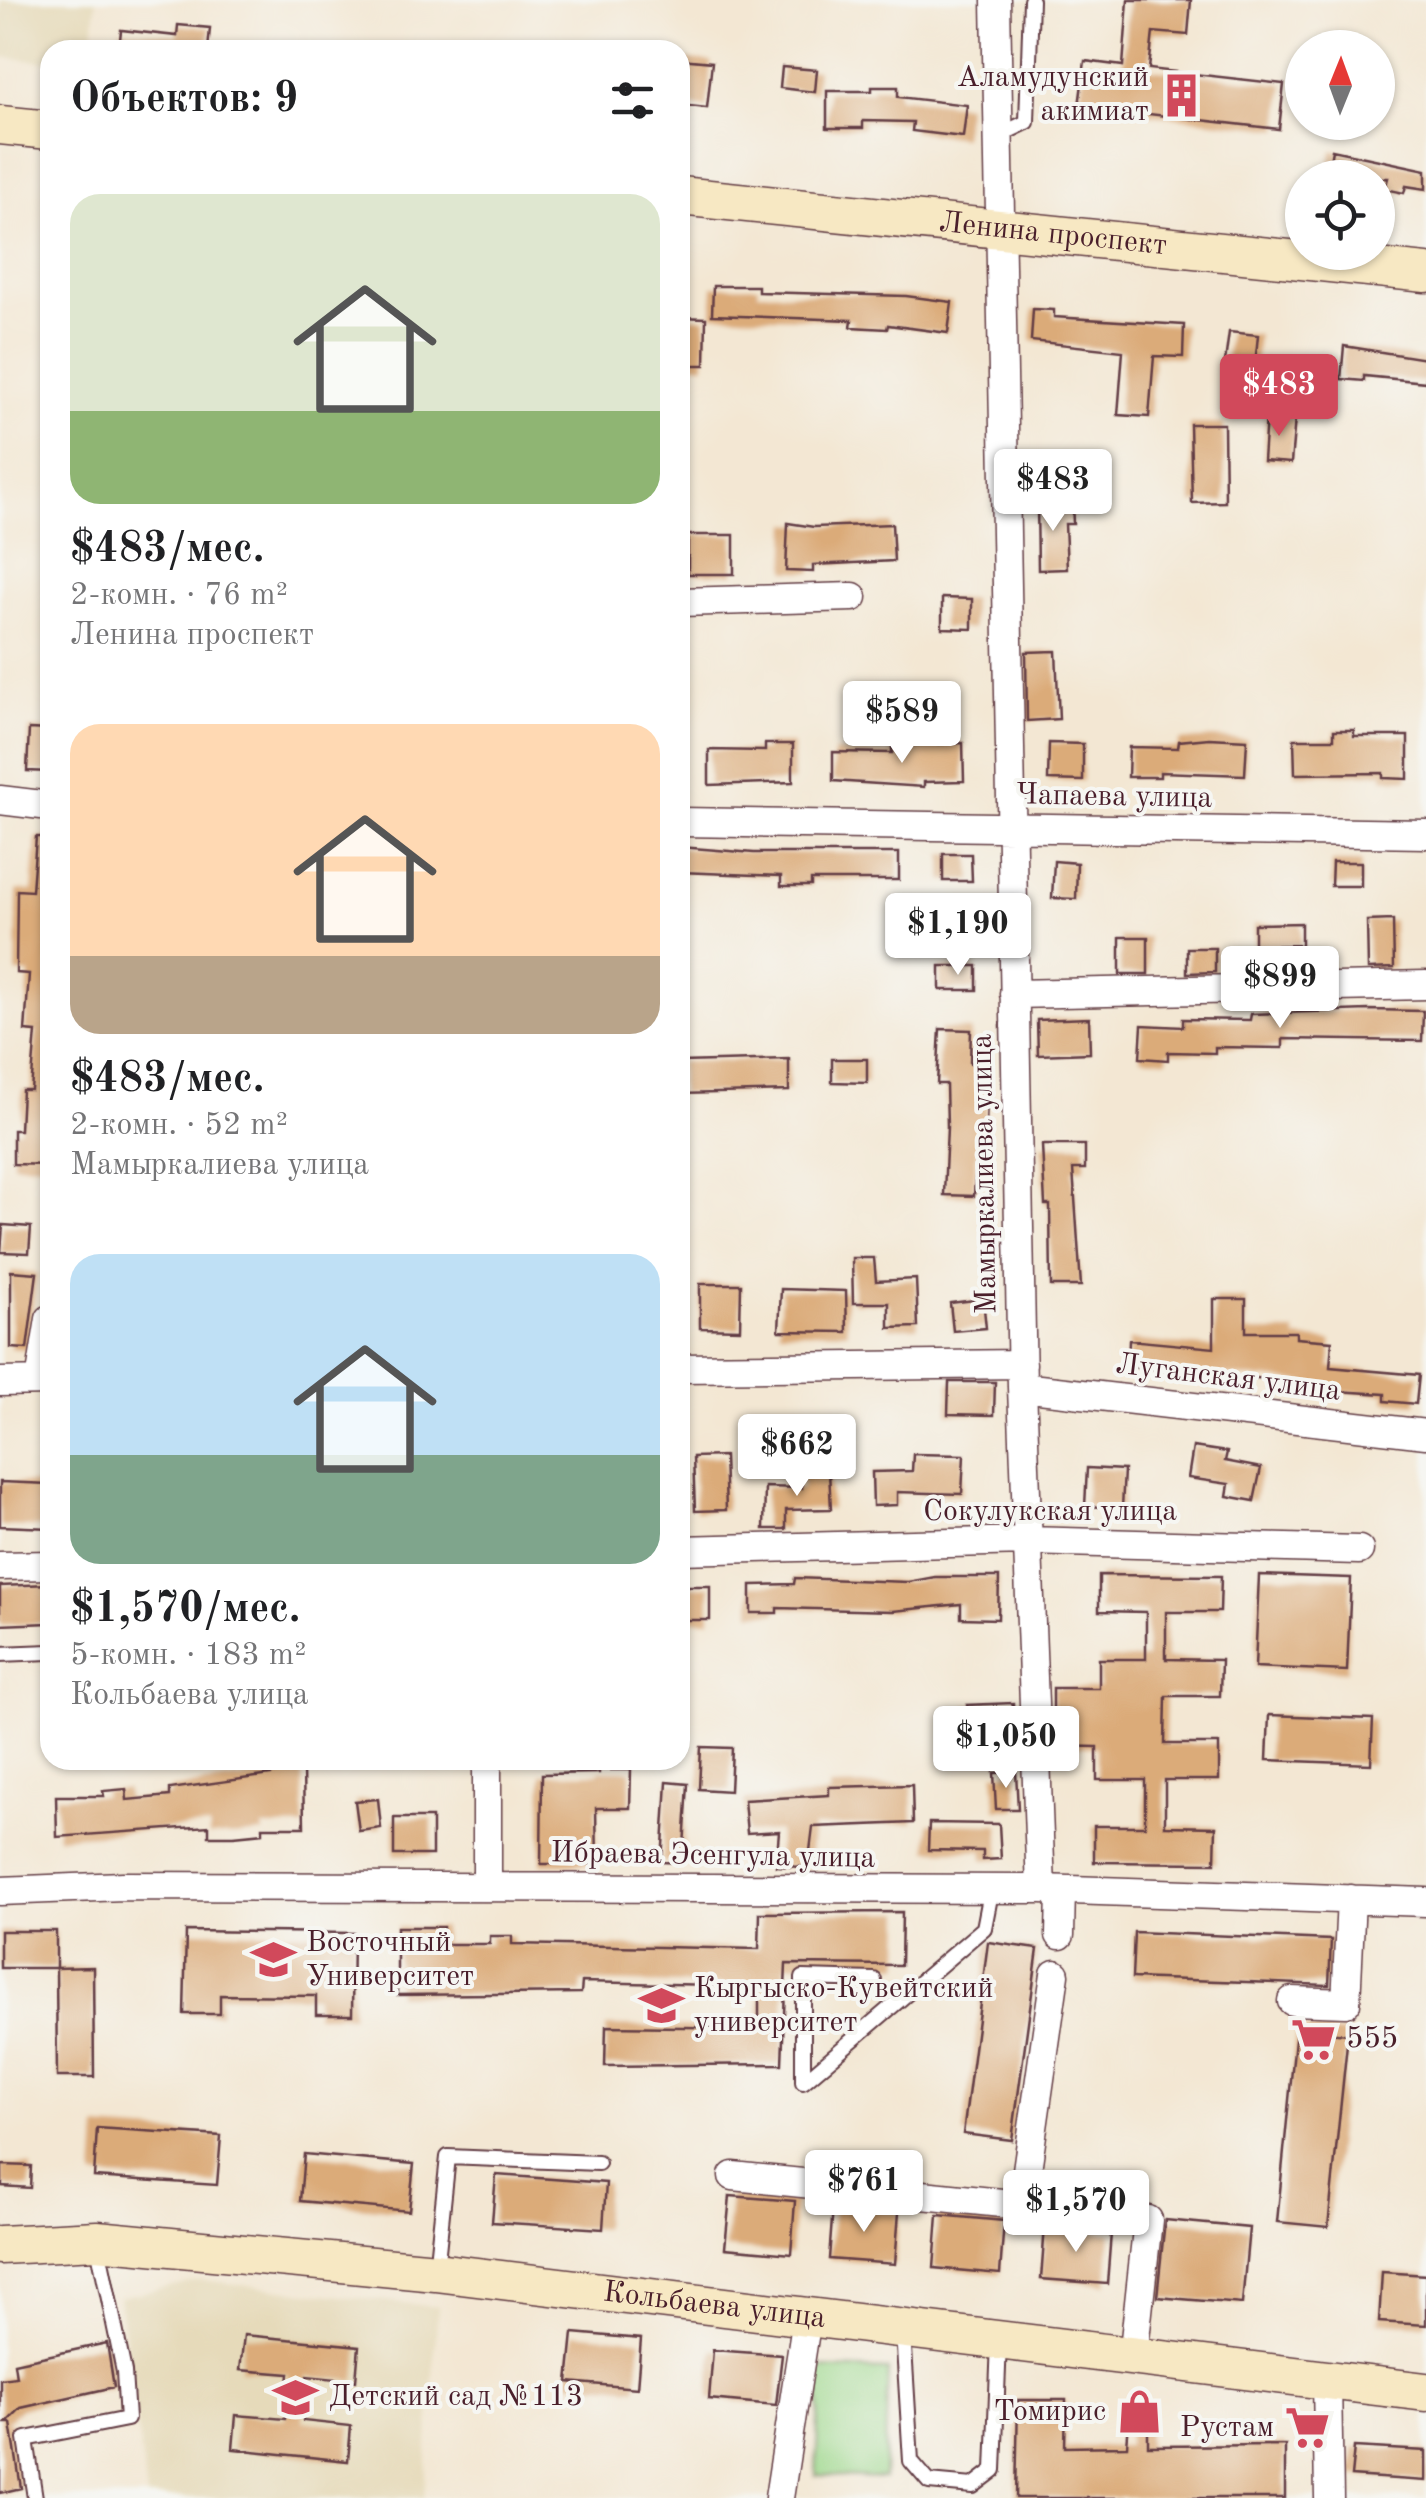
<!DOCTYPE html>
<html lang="ru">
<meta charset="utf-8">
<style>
:root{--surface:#fff;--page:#f6f6f6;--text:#202124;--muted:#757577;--accent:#d1495b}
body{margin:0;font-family:"Old Standard TT",serif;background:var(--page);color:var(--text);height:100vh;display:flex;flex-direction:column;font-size:38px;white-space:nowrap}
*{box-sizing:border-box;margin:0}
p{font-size:32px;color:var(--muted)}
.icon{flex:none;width:55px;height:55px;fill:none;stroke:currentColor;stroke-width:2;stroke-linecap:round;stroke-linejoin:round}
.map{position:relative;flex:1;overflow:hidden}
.drawer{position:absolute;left:40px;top:40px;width:650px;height:1730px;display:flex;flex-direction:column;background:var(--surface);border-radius:30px;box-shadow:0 2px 8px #0004}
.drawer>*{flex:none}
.needle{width:65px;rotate:1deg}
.fabs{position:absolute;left:1285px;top:30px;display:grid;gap:20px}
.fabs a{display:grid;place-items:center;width:110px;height:110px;border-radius:50%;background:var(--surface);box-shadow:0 2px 8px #0004;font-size:50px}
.price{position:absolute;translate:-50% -85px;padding:0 22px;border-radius:10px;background:#fff;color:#222;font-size:32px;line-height:65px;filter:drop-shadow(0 2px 5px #0008)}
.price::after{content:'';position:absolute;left:50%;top:60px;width:30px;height:22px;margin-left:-15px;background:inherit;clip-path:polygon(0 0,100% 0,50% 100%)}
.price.on{background:var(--accent);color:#fff}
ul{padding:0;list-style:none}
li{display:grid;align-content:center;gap:20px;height:530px;padding:0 30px}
li span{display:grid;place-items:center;height:310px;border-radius:30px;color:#555}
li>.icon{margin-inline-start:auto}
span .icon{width:180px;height:180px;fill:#fffc;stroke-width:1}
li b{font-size:42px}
h2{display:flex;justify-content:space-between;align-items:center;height:120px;padding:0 30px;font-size:42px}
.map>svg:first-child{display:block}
.built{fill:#e6daba}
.green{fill:#9cd78a;stroke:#737b5a;stroke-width:2.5}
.building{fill:#dbab79}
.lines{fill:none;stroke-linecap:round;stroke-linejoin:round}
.lane-casing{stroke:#633d44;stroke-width:18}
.street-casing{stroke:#633d44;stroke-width:31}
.secondary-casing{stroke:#633d44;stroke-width:41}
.lane{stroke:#fff;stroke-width:14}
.street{stroke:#fff;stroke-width:28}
.secondary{stroke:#f7e8c3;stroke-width:38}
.labels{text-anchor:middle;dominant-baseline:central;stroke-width:8;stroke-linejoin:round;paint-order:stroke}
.poi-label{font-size:30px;fill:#4a1f2b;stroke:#f6f6f2;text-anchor:start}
.street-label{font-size:30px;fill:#4a1f2b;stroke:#f6f6f2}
</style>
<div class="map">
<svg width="1426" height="2498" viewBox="0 0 1426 2498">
<rect width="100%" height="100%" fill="#f6f6f2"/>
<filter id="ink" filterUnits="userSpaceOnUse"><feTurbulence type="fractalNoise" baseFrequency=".01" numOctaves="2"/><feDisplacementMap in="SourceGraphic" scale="20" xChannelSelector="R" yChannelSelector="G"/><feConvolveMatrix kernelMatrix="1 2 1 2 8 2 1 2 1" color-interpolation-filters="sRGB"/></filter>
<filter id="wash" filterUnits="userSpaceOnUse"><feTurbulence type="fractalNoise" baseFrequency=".0048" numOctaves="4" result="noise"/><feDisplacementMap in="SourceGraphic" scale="40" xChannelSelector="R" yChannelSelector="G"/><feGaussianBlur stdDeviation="2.25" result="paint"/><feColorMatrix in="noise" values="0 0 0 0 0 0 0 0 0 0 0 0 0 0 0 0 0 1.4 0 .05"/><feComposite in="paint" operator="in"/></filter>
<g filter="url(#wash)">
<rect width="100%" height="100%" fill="#f3e7d3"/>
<path class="built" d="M0 0H96L92 50H50V62L0 57Z
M201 2280 438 2307 424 2498H147L119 2297Z"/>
<path class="green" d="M820 2368 888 2370 884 2478 816 2475Z"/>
<g id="blocks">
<path class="building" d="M1128 0H1191L1188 35 1153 32 1149 69 1284 84 1279 129 1079 106 1085 61 1123 66Z
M178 25 210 28 208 50H119L121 30 177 36Z
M680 59 712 62 707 108 680 105Z
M782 67 817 70 815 92 780 88Z
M872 87H898V97L967 105 963 137 912 131 913 122 863 121V128H827V91H872Z
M1332 150 1426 170V189L1406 186 1404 193 1385 189 1388 178H1327Z
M713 286H758V292L906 296 952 302 948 333 888 325 887 329 851 327 852 320 712 315Z
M1033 309 1054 310V317L1184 325 1183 357 1154 356 1149 417 1118 415 1123 351 1031 341Z
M680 317 706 318 705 365H680Z
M1229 332 1258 335 1255 365 1225 362Z
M1344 346 1426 359V382L1364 376V381L1341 379Z
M1266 416 1295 418 1291 463 1263 461Z
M1190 424H1224L1225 502 1192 503Z
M1037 501H1072L1073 524H1065L1067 569 1038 570Z
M788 523 814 527 892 524 894 561 813 565V572L786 571Z
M688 535H734V574H688Z
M942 598 972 599V629L942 628Z
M1056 651 1059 719 1027 721 1026 652Z
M29 729 50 730V772L27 771Z
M1334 730H1354V736H1408V779L1383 778V773L1295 774 1294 739H1334Z
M1209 738 1247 740 1245 775 1160 772V777H1128L1129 747 1178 748 1179 741Z
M963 743 964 781 924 782V787L833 781V752L892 753V746Z
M1049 743 1083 744V781L1048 780Z
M765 744H793V782L709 785V750L765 751Z
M36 837H50L48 1165 13 1164V1130H20L22 1090H31L36 1032 25 1031 29 974 16 973 17 890 32 891Z
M680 847 754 853H899V880H811V886H781V876L680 872Z
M943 854H971L972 881H943Z
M1054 861 1077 863 1076 899 1052 898Z
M1332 862H1361V886H1331Z
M1393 920 1394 968 1368 969 1367 921Z
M1301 923V945L1254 946V924Z
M1120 937H1148V974H1120Z
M1187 948H1215V972L1187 973Z
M940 966H977V990H940Z
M1368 1010 1423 1011 1422 1041 1283 1039V1048L1215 1047V1053L1168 1052V1060L1140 1058 1142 1025 1183 1027V1019L1250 1020 1251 1014Z
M1089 1018 1090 1053 1038 1055 1037 1020Z
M940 1029 971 1030 970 1063 988 1064 986 1128H978L974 1196 944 1195 947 1127 946 1084H937Z
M789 1059V1091L680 1094V1062Z
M832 1059H867V1083L832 1082Z
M1042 1145H1085V1169H1073L1081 1286H1051L1050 1205H1045Z
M3 1225 31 1227 29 1253 1 1252Z
M852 1258H874L876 1281 916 1279 918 1327 889 1328V1303H853Z
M11 1271 37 1273 27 1349 11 1348Z
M700 1284H741L740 1329 700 1328Z
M781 1289 846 1291 847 1332 779 1331Z
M983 1299 986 1328 953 1331 950 1303Z
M1214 1299H1246V1332H1296V1338L1332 1341 1330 1367 1419 1375 1416 1404 1385 1401V1394L1303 1389 1304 1382 1128 1367 1129 1340 1214 1348Z
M949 1382H995L994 1415 948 1414Z
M1193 1447 1227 1452 1225 1461 1261 1468 1254 1501 1227 1496 1229 1484 1188 1478Z
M913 1454 964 1455 962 1494 897 1492V1505L873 1506 872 1472 912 1471Z
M724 1456 726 1510 695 1511 693 1457Z
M1087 1468 1124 1470 1122 1508 1085 1506Z
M829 1472 831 1509 786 1510V1529H764L765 1487 802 1488 801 1473Z
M0 1482 50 1484V1528L0 1526Z
M1099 1575 1221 1576 1220 1612H1166V1659L1221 1660 1220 1696H1166L1165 1744H1219V1780H1165V1826L1216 1827 1215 1863 1094 1862V1826H1145V1780H1097V1747L1053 1746V1688H1099V1659H1146V1612L1099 1611Z
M1259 1575 1351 1578 1347 1671 1255 1667Z
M935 1577H999L998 1619 961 1618V1604L893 1611 777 1608V1613H751V1585L794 1584 795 1578 908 1582Z
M50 1584V1623L0 1625V1586Z
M683 1586H710V1620H683Z
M1013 1703 1014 1734 968 1736 967 1705Z
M1269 1715 1373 1719 1371 1764 1267 1760Z
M701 1747 732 1748 730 1791 699 1789Z
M271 1767H303L304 1827H263V1833L234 1836H209V1826L57 1837 56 1796H104L103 1791 126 1789 127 1800 170 1796V1789L271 1775Z
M599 1770H631L630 1808H596L597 1864H541L542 1774 599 1773Z
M1016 1772 1018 1809H996L994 1773Z
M667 1782 688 1784 683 1863 662 1862Z
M912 1785 913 1823 813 1827 808 1867 776 1866 779 1831 747 1833 744 1800 829 1795V1787Z
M378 1799 381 1828 359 1831 355 1801Z
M394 1818H432V1855H394Z
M929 1823 999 1824 1001 1859 983 1860V1851L928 1850Z
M902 1912 901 1965 786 1964 782 2064 605 2066 606 2026 759 2028V1986L582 1982 581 1993 397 1995V1927H443V1944H490V1936H512V1944L759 1949 760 1913Z
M0 1931H56V1968H0Z
M186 1931 353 1933 352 2015H316V1996L220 1995V2014H184Z
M1134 1932 1331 1940 1329 1985 1132 1978Z
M988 1942 1038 1949 1012 2140 963 2134Z
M93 1967 94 2077H57L56 1968Z
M1296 2029 1348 2034 1328 2227 1277 2222Z
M97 2128 221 2136 217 2185 94 2177Z
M304 2154 414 2164 409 2211 300 2201Z
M2 2165 31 2166 30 2188 2 2186Z
M496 2175 606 2183 603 2229 492 2222Z
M730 2196 795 2201 791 2254 725 2248Z
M833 2206 899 2212 895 2264 829 2259Z
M938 2215 1004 2221 1000 2274 934 2268Z
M1165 2220 1249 2228 1242 2304 1157 2297Z
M1045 2226 1111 2233 1107 2284 1041 2279Z
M1382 2272 1426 2275V2325L1379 2322Z
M573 2333 641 2339 637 2388 568 2382Z
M244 2335 359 2346 356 2381 307 2376 303 2421 351 2426 348 2461 233 2449 236 2415 285 2419 289 2374 240 2370Z
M107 2343 114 2387 21 2408 6 2423H11L21 2488 0 2493V2379L16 2377 14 2363Z
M713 2350 782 2355 776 2405 709 2399Z
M1018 2400H1066L1065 2447 1127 2446 1130 2410 1148 2411V2446L1285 2445V2498H1016Z
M1354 2447 1426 2451V2481L1351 2476Z"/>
</g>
</g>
<g filter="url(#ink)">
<use href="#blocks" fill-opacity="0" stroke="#633d44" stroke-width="2.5"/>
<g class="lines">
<defs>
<path id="lane" d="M1000 135 1027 122 1031 0
M0 1654 50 1652
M874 1980 803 1978V2082L984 1928 991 1892
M436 2270 448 2157 598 2163
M903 2331 911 2461 929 2482 973 2486 994 2470 999 2342
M35 2498 26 2439 127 2419 124 2372 97 2241"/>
<path id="street" d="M996 0 1022 1387 1041 1889
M680 602 853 597
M0 800 50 806
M680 822 1426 834
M1014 994 1426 985
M680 1368 1022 1364
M40 1381 50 1319
M0 1382 50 1381
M1022 1387 1426 1434
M680 1550 1027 1541 1359 1550
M0 1566 50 1565
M487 1760V1886
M0 1891 123 1886 1041 1889 1426 1902
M1060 1935 1061 1890
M1055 1974 1022 2205 1148 2220 1133 2358
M1292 2001 1346 2003 1351 1899
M733 2176 1022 2205
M1327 2380 1329 2498
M779 2498 807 2318"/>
<g id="secondary">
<path d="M0 125 50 130"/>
<path id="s1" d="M680 196 1426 273"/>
<path id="s2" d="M0 2245 97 2240 436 2272 1426 2392"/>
</g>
</defs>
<use href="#lane" class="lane-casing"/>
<use href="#street" class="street-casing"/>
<use href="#secondary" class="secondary-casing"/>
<use href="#lane" class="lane"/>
<use href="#street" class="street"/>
<use href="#secondary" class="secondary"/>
</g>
</g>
<defs>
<symbol id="building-bare" viewBox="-9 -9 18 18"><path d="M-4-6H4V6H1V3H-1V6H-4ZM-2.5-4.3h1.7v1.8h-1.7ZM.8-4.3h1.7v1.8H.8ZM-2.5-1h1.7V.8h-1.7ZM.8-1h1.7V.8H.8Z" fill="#d1495b" stroke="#f6f6f2" stroke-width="2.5" paint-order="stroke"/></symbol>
<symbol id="university-bare" viewBox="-9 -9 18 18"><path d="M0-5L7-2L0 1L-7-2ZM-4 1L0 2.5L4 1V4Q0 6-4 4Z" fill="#d1495b" stroke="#f6f6f2" stroke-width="2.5" paint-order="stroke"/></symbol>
<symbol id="supermarket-bare" viewBox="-9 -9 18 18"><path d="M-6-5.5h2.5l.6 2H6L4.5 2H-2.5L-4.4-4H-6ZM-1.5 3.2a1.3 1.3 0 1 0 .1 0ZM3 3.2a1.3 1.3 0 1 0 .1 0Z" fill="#d1495b" stroke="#f6f6f2" stroke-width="2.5" paint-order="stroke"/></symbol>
<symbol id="school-bare" viewBox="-9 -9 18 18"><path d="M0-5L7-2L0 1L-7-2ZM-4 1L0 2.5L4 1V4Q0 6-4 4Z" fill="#d1495b" stroke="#f6f6f2" stroke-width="2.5" paint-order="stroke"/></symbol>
<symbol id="shop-bare" viewBox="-9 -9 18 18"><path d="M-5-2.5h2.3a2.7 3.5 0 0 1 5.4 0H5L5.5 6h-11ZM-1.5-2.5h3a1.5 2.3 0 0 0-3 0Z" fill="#d1495b" stroke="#f6f6f2" stroke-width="2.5" paint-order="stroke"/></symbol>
</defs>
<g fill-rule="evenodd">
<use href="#building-bare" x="1150" y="64" width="63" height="63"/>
<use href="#university-bare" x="242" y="1928" width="63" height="63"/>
<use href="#university-bare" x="630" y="1974" width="63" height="63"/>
<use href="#supermarket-bare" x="1282" y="2008" width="63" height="63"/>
<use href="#school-bare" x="264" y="2366" width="63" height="63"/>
<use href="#shop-bare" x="1108" y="2380" width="63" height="63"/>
<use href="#supermarket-bare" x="1276" y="2396" width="63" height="63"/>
</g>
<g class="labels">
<g class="poi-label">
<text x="1149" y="78" text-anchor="end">Аламудунский<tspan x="1149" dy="34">акимиат</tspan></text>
<text x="306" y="1943">Восточный<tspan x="306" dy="34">Университет</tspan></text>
<text x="694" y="1989">Кыргыско-Кувейтский<tspan x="694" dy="34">университет</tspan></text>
<text x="1346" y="2039">555</text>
<text x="329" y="2397">Детский сад №113</text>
<text x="1106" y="2412" text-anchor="end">Томирис</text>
<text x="1274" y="2428" text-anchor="end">Рустам</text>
</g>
<g class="street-label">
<text stroke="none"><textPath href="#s1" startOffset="375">Ленина проспект</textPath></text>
<text transform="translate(1114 797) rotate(1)">Чапаева улица</text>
<text transform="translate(985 1174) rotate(-91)">Мамыркалиева улица</text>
<text transform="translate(1228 1378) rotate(7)">Луганская улица</text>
<text x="1050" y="1512">Сокулукская улица</text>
<text transform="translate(713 1856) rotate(1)">Ибраева Эсенгула улица</text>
<text stroke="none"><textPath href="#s2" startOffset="718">Кольбаева улица</textPath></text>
</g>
</g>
</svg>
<div class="fabs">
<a><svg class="needle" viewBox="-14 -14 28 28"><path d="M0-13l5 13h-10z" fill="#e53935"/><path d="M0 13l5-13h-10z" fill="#757577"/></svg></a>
<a><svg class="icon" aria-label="locate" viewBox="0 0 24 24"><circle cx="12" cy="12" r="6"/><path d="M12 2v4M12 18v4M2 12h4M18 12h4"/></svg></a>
</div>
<b class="price on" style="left:1279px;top:439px">$483</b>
<b class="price" style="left:1053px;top:534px">$483</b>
<b class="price" style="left:902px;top:766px">$589</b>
<b class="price" style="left:958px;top:978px">$1,190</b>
<b class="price" style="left:1280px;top:1031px">$899</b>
<b class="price" style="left:797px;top:1499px">$662</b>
<b class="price" style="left:1006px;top:1791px">$1,050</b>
<b class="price" style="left:864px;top:2235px">$761</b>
<b class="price" style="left:1076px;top:2255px">$1,570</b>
<section class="drawer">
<h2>Объектов: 9<svg class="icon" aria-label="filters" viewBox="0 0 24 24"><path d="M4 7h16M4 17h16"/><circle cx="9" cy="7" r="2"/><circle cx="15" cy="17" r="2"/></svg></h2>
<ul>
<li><span style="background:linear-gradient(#dfe7d0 70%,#8fb573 0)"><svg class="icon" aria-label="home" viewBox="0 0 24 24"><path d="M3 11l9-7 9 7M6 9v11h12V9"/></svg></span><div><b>$483/мес.</b><p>2-комн. · 76 m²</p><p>Ленина проспект</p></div></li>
<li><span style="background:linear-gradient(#ffd9b3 75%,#b9a48a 0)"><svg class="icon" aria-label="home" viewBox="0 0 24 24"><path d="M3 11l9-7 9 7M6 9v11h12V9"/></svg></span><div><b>$483/мес.</b><p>2-комн. · 52 m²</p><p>Мамыркалиева улица</p></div></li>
<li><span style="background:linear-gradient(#bfe0f5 65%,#7fa58c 0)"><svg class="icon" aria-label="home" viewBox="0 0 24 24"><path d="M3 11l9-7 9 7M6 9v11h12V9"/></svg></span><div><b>$1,570/мес.</b><p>5-комн. · 183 m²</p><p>Кольбаева улица</p></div></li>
</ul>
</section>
</div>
